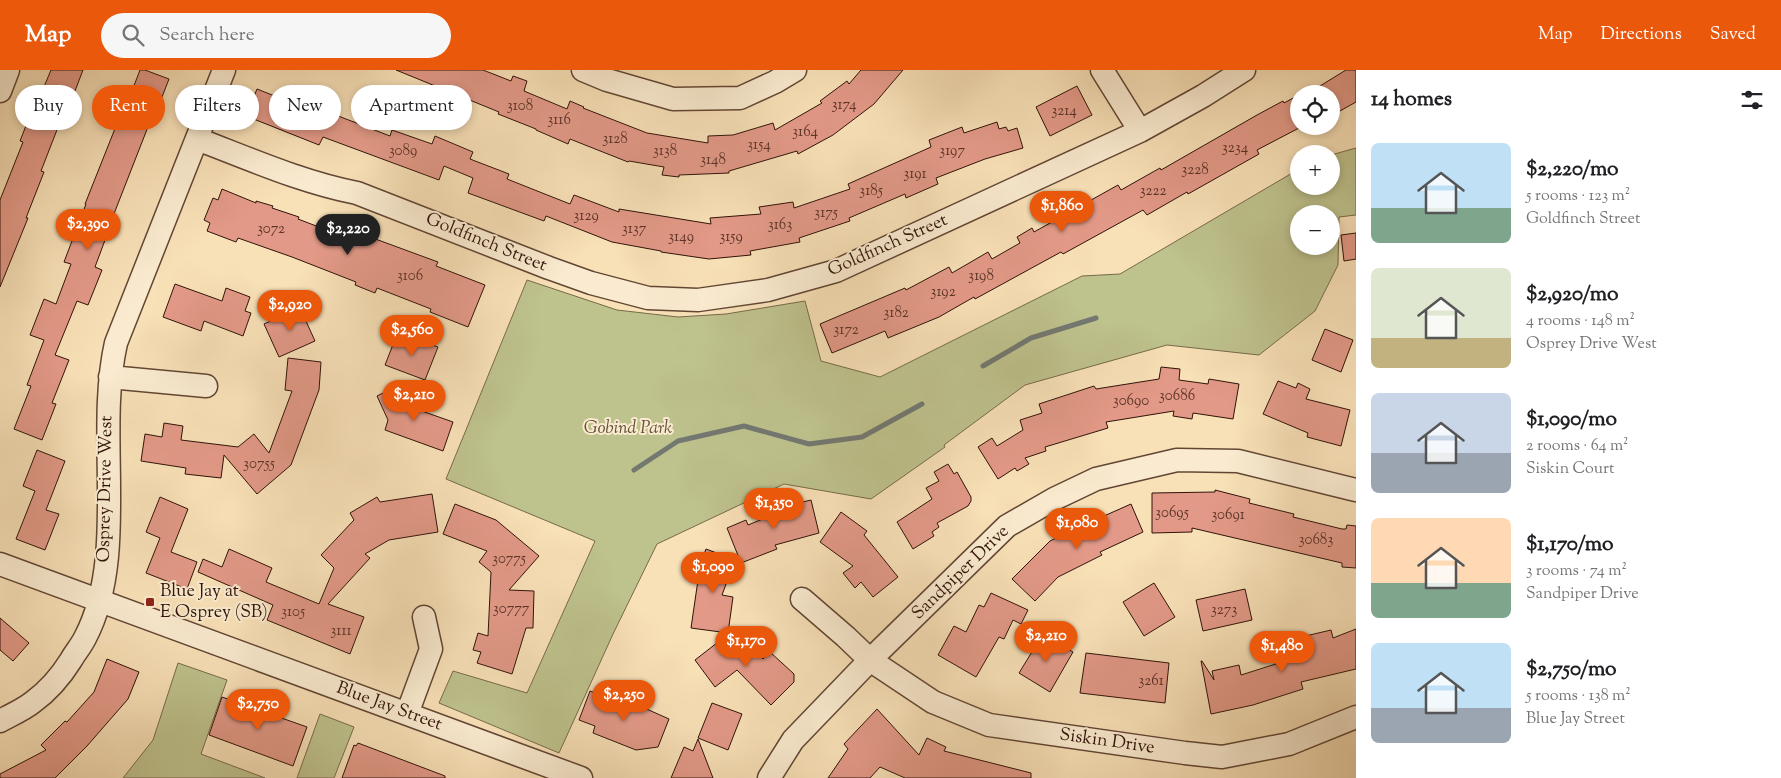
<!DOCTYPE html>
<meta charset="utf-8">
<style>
:root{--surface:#fff;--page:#f6f6f6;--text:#202124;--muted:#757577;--accent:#ea580c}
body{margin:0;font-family:"Sorts Mill Goudy",serif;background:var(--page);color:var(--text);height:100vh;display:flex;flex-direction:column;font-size:19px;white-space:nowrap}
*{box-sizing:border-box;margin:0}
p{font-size:16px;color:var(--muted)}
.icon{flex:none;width:28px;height:28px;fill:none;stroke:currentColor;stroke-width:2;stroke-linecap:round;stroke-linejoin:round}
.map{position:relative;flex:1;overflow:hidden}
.drawer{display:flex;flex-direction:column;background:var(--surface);width:425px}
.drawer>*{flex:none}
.banner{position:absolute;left:15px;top:15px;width:475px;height:45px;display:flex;gap:10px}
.tools{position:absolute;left:1290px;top:15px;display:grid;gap:10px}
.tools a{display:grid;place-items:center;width:50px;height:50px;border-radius:50%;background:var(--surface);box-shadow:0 2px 8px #0003;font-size:25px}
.price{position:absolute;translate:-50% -42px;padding:0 11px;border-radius:18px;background:var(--accent);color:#fff;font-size:16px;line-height:32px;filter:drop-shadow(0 1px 2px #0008)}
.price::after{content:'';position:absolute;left:50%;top:30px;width:15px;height:11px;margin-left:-8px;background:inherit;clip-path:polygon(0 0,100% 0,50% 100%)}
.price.active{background:#222;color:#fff}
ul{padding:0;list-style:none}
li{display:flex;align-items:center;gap:15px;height:125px;padding:0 15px}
li span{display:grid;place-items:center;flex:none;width:140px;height:100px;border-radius:8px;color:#555}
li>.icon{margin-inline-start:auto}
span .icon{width:60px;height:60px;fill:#fffc;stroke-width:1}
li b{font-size:21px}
h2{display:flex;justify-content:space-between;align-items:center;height:60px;padding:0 15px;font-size:21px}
.chip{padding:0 18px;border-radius:22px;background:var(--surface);box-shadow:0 2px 8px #0003;font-size:18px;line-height:45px}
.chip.active{background:var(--accent);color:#fff}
header{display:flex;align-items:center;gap:30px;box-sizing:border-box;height:70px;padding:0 25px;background:var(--accent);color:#fff}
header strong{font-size:24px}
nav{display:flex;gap:28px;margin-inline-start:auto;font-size:18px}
.search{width:350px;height:45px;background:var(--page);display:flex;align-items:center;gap:12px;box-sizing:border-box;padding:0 18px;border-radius:28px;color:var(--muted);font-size:19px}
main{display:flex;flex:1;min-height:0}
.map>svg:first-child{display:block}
.green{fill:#bec28d;stroke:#776a4b;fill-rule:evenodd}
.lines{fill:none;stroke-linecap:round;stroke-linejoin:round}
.stream{stroke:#737871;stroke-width:5}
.building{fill:#e29987;stroke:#301309}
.minor-casing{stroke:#624634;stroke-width:25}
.minor{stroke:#faebd0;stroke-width:22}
.poi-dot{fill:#8f2418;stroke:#faebd0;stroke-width:2}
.labels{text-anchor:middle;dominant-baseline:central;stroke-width:4;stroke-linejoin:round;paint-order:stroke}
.number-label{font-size:15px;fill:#5c3428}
.street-label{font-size:18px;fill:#301309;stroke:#faebd0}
.park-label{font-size:18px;font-style:italic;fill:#625037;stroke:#faebd0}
.poi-label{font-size:18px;fill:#301309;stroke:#faebd0;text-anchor:start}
</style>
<header>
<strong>Map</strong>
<div class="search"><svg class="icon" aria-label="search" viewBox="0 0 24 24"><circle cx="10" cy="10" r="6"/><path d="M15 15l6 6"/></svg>Search here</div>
<nav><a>Map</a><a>Directions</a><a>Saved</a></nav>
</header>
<main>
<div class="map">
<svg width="1356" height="708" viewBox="0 0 1356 708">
<rect width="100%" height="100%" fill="#f8e0b7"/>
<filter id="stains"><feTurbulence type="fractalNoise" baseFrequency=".004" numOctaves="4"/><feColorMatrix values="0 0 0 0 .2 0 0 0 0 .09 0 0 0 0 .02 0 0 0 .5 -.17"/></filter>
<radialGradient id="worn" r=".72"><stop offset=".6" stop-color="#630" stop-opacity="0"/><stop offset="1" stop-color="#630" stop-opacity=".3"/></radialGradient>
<path class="green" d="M1356 78V145L1339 147 1338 195 1315 241 1259 285 1167 275 1025 315 944 375 945 377 871 429 784 414 657 474 613 564 559 683 439 633 453 601 527 623 595 471 446 409 527 210 617 240 678 247 726 244 805 231 821 291 880 307 1082 206 1120 204 1294 102 1299 100V116H1331V85ZM1299 144H1331V176H1299Z
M178 593 227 610 201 684 265 708H123L153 670Z
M320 644 354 657 334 708H297Z"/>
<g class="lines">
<path class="stream" d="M983 296 1031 268 1096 248
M634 400 678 371 744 356 809 374 862 367 922 334"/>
</g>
<path class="building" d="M51 0H83L70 34H67L41 101 44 102 26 148H28L0 217V130L23 72 20 71 34 35 36 36Z
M140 0H145L169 9 155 45 153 44 110 154H111L95 197 102 200 88 235 77 231 55 285 69 290 52 333 56 334 42 370 14 359 31 316 27 315 44 270 30 265 44 229 56 234 71 194 64 192 86 134H85L120 46 122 47Z
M396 0H483L511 11 513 6 527 11 524 21 567 39 570 31 584 37 583 38 647 63 708 73V66L733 65 773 53 775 60 822 33 820 31 847 11 849 14 861 0H903L874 34 833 65 798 84 797 81 729 101V103L679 105V107L662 105 664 97 629 91 628 92 570 69 568 74 536 60V59L498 44 499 42Z
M1346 0H1356V32L1331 46V24H1307Z
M1077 16 1092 45 1050 66 1036 37Z
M257 19 300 36 302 32 390 66 392 60 432 74 435 66 473 82 470 89 509 104 507 109 570 134 574 125 619 142V139L711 154 710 148 761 144 759 137 793 132 794 138 850 119 848 114 931 77 929 70 962 57 964 63 997 52 999 59 1006 57 1008 61 1017 58 1023 78 985 89 936 108 938 114 906 128 905 124 849 148 850 151 799 168 800 172 750 181 751 185 709 189 661 182V181L612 172 546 146 544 151 468 123 473 108 444 96 439 110 323 67 319 75 246 46Z
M1299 25V58L1257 80 1259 84 1188 124 1187 122 1147 145 1143 140 1063 184 1061 182 975 229 974 227 939 247 888 268 885 261 832 283 820 254 905 218 906 220 949 197 952 203 988 182 992 189 1020 173 1017 167 1032 158 1034 162 1118 115 1121 120 1160 98 1161 100 1257 45 1283 31 1284 33Z
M222 119 256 133V131L273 136 272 138 299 147 298 149 324 159 326 155 368 171 370 167 438 192 436 196 485 215 468 257 430 242 431 239 377 218 375 223 355 215 356 212 292 187 238 168 236 172 207 161 210 153 204 150 213 128 218 130Z
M1356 163V189L1344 191 1341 165Z
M175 214 222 231 226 218 250 227 245 241 251 243 243 266 204 251 201 261 163 247Z
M300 238 315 271 279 287 264 254Z
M1325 259 1353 270 1341 302 1312 290Z
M406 265 438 277 425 310 385 295 394 272 402 275Z
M288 288 321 292 319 320 291 395 257 424 224 385 221 408 185 404 186 398 141 391 145 364 162 367 164 353 183 356 181 370 238 377 254 364 269 383 292 321 285 320Z
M1161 297 1180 299 1179 310 1208 314 1209 309 1239 314 1233 349 1193 343 1192 349 1173 346 1174 341 1106 352 1108 358 1045 377 1046 381 1025 388 1029 394 1017 401 1015 398 998 409 978 377 992 368 997 376 1023 360 1020 350 1042 343 1039 334 1094 316 1096 319 1159 309Z
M1278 311 1296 318 1298 313 1310 319 1306 329 1350 340 1341 376 1307 367 1308 363 1263 344Z
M395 317 402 334 453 352 443 381 385 360 388 350 377 326Z
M37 380 65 391 46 440 59 444 45 480 16 469 35 421 23 416Z
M948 394 954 404 957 402 971 427V431L968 436 937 453 939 457 932 462 934 466 913 479 897 452 932 429 926 418 939 411 934 402Z
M1215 420 1250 429 1249 433 1294 444 1293 447 1342 459H1346L1347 455 1356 456V498L1342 497V493L1192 458V462L1152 463V423L1215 422Z
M432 424 438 462 389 470 365 484 370 488 328 534 364 547 350 584 267 550 273 535 198 502 203 489 222 497 229 479 272 498 266 512 319 534 334 498 321 485 354 450 350 443 377 427 380 432Z
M160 427 188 439 171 482 197 492 187 519 146 503 160 468 146 462Z
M811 430 819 463 775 475 777 479 741 493 727 458 746 450 748 455 775 444 773 439Z
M455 434 496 450 539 486 509 520 534 521 533 558H526L512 604 477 593 481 582 473 580 478 563 488 566 491 502 479 492 487 481 443 464Z
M1131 434 1143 462 1100 482 1102 485 1058 507 1035 531 1012 509 1050 471 1086 453V454Z
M841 442 867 461 864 465 898 507 873 527 861 512 855 518 843 503 853 496 820 472Z
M706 479 735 490 722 525 733 527 728 563 691 558 698 510 695 508Z
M1154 513 1175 547 1144 566 1123 532Z
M1245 519 1252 550 1203 561 1196 530Z
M991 523 1028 540 1021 554 1013 550 1004 569 999 567 976 607 938 585 954 556 966 562 979 535 984 537Z
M0 548 29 573 13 591 0 580Z
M1356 559V599L1301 612 1303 619 1253 635 1211 644 1201 591H1202L1214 610 1212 601 1239 595 1241 605 1301 586 1297 568 1331 560 1333 568Z
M731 562 743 579 751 573 763 589 770 582 794 604V612L771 635 737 600 715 617 695 590Z
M1043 564 1073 582 1050 622 1019 603Z
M1086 583 1169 593 1165 633 1080 623Z
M107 589 139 602 128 629 87 676 55 708H0V704L46 680 41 675 65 651 67 652 94 622Z
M590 621 631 637 633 633 669 649 658 677 636 680 593 663 595 656 579 650Z
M222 627 307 657 293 696 209 665Z
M712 633 742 644 728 680 698 668Z
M877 639 919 685 927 668 946 677 944 681 1031 703V708H905L880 697 870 708H828L848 679 844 674Z
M698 669 713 708H671L684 677 693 681Z
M358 673 445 706V708H342L354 675 356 676Z"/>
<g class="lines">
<defs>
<path id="minor" d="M583 0 607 10 673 29 740 28 775 12 795 0
M1102 0 1140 61
M0 21 8 0
M197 69C250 89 301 112 357 123L549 198 591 213 648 228 698 230 768 220 836 201 1140 61 1203 26 1244 0
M110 307 206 316
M0 494 581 708
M802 529 846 567 870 590 933 632 989 655 1185 683 1222 687 1289 674 1356 647
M407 644 431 579 424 547
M0 651C11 645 23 640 33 632 48 621 61 606 71 590 75 583 81 576 85 568 129 485 95 365 116 273L224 0
M769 708 793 670 870 590 1007 456 1054 429 1096 409 1177 390 1238 391 1356 420"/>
</defs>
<use href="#minor" class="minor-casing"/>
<use href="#minor" class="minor"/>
</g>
<rect class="poi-dot" x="145" y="527" width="10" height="10" rx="2.5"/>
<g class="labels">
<g class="number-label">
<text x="844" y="35">3174</text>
<text x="520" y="36">3108</text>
<text x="1064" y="41">3214</text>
<text x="559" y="50">3116</text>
<text x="805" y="62">3164</text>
<text x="615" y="69">3128</text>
<text x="759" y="75">3154</text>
<text x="1235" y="78">3234</text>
<text x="403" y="81">3089</text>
<text x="665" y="81">3138</text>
<text x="952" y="81">3197</text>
<text x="713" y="90">3148</text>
<text x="1195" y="100">3228</text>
<text x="915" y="104">3191</text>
<text x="871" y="121">3185</text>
<text x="1153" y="121">3222</text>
<text x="826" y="143">3175</text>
<text x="586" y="146">3129</text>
<text x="780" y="155">3163</text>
<text x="271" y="159">3072</text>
<text x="634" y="159">3137</text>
<text x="681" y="167">3149</text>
<text x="731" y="167">3159</text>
<text x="410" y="206">3106</text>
<text x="981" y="206">3198</text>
<text x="943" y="222">3192</text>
<text x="896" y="243">3182</text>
<text x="846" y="260">3172</text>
<text x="1177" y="326">30686</text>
<text x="1131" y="331">30690</text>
<text x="259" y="394">30755</text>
<text x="1172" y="443">30695</text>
<text x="1228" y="445">30691</text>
<text x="1316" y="470">30683</text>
<text x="509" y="489">30775</text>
<text x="511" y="539">30777</text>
<text x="1224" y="540">3273</text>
<text x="293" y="542">3105</text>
<text x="341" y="561">3111</text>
<text x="1151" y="611">3261</text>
</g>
<g class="street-label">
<text transform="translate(486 173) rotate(22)">Goldfinch Street</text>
<text transform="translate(888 176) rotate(-24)">Goldfinch Street</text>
<text transform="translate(106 419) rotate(-89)">Osprey Drive West</text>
<text transform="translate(961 503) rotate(-44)">Sandpiper Drive</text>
<text transform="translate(389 637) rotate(20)">Blue Jay Street</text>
<text transform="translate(1107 672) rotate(8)">Siskin Drive</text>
</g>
<g class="park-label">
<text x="628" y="359">Gobind Park</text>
</g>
<g class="poi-label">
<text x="160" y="522">Blue Jay at<tspan x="160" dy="21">E Osprey (SB)</tspan></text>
</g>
</g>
<rect width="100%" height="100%" filter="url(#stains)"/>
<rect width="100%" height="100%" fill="url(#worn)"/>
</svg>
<div class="tools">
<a><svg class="icon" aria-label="locate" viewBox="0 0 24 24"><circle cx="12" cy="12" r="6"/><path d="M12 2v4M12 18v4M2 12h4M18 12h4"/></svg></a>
<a>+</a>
<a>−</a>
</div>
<b class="price" style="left:1062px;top:163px">$1,860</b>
<b class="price" style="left:88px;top:181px">$2,390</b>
<b class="price active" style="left:348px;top:186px">$2,220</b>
<b class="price" style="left:290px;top:262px">$2,920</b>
<b class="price" style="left:412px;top:287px">$2,560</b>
<b class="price" style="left:414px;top:352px">$2,210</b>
<b class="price" style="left:774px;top:460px">$1,350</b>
<b class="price" style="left:1077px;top:480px">$1,080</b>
<b class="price" style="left:713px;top:524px">$1,090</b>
<b class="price" style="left:1046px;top:593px">$2,210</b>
<b class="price" style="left:746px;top:598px">$1,170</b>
<b class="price" style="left:1282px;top:603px">$1,480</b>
<b class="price" style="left:624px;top:652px">$2,250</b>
<b class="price" style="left:258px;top:661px">$2,750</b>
<div class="banner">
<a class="chip">Buy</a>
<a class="chip active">Rent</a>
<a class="chip">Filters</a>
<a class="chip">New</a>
<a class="chip">Apartment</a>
</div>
</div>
<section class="drawer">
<h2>14 homes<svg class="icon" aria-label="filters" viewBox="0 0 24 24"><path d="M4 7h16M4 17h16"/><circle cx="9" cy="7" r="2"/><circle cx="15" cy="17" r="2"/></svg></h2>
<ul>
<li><span style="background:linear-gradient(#bfe0f5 65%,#7fa58c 0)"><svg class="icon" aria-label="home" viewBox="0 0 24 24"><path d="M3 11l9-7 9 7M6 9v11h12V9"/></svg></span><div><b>$2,220/mo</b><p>5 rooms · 123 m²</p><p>Goldfinch Street</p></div></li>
<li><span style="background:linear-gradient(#dfe7d0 70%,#c2b280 0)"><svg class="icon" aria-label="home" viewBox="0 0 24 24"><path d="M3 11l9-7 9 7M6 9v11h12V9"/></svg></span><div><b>$2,920/mo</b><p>4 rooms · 148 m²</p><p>Osprey Drive West</p></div></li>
<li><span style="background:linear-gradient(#c9d6e8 60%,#9aa5b1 0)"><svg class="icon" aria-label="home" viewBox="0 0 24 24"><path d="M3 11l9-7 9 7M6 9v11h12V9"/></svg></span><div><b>$1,090/mo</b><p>2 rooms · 64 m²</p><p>Siskin Court</p></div></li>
<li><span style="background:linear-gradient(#ffd9b3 65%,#7fa58c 0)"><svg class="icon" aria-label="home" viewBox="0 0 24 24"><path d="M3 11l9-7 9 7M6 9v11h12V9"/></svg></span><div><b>$1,170/mo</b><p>3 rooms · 74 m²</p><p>Sandpiper Drive</p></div></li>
<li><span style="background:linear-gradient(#bfe0f5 65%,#9aa5b1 0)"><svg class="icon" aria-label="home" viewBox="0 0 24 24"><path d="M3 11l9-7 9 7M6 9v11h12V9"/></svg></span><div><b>$2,750/mo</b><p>5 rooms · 138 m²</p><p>Blue Jay Street</p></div></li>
</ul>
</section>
</main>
